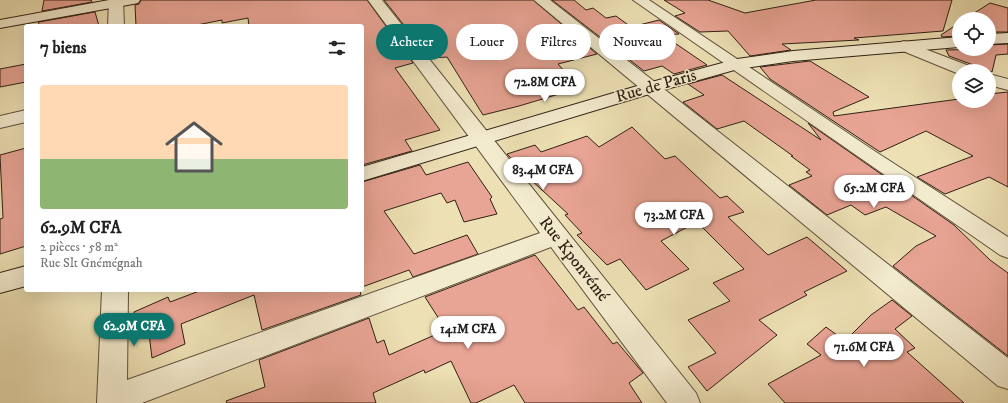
<!DOCTYPE html>
<html lang="fr">
<meta charset="utf-8">
<style>
:root{--surface:#fff;--page:#f6f6f6;--text:#202124;--muted:#757577;--accent:#0f766e}
body{margin:0;font-family:"IM FELL DW Pica",serif;background:var(--page);color:var(--text);height:100vh;display:flex;flex-direction:column;font-size:15px;white-space:nowrap}
*{box-sizing:border-box;margin:0}
p{font-size:13px;color:var(--muted)}
.icon{flex:none;width:22px;height:22px;fill:none;stroke:currentColor;stroke-width:2;stroke-linecap:round;stroke-linejoin:round}
.map{position:relative;flex:1;overflow:hidden}
.sheet{position:absolute;left:24px;top:24px;width:340px;height:268px;display:flex;flex-direction:column;background:var(--surface);border-radius:4px;box-shadow:0 4px 16px #0002}
.sheet>*{flex:none}
.banner{position:absolute;left:376px;top:24px;width:380px;height:36px;display:flex;gap:8px}
.tools{position:absolute;left:952px;top:12px;display:grid;gap:8px}
.tools a{display:grid;place-items:center;width:44px;height:44px;border-radius:50%;background:var(--surface);box-shadow:0 4px 16px #0002;font-size:20px}
.price{position:absolute;translate:-50% -34px;padding:0 9px;border-radius:14px;background:#fff;color:#222;font-size:13px;line-height:26px;filter:drop-shadow(0 1px 2px #0008)}
.price::after{content:'';position:absolute;left:50%;top:24px;width:12px;height:9px;margin-left:-6px;background:inherit;clip-path:polygon(0 0,100% 0,50% 100%)}
.price.current{background:var(--accent);color:#fff}
ul{padding:0;list-style:none}
li{display:grid;align-content:center;gap:8px;height:212px;padding:0 16px}
li span{display:grid;place-items:center;height:124px;border-radius:4px;color:#555}
li>.icon{margin-inline-start:auto}
span .icon{width:72px;height:72px;fill:#fffc;stroke-width:1}
li b{font-size:17px}
h2{display:flex;justify-content:space-between;align-items:center;height:48px;padding:0 16px;font-size:17px}
.tag{padding:0 14px;border-radius:18px;background:var(--surface);box-shadow:0 4px 16px #0002;font-size:14px;line-height:36px}
.tag.current{background:var(--accent);color:#fff}
.map>svg:first-child{display:block}
.building{fill:#e8a494;stroke:#302014}
.lines{fill:none;stroke-linecap:round;stroke-linejoin:round}
.street-casing{stroke:#5f503c;stroke-width:2}
.secondary-casing{stroke:#302014;stroke-width:2}
.street{fill:#f3ebce;fill-rule:evenodd}
.secondary{fill:#f3ebce;fill-rule:evenodd}
.labels{text-anchor:middle;dominant-baseline:central;stroke-width:3;stroke-linejoin:round;paint-order:stroke}
.street-label{font-size:17px;fill:#302014;stroke:#f3ebce}
</style>
<div class="map">
<svg width="1008" height="403" viewBox="0 0 1008 403">
<rect width="100%" height="100%" fill="#ede0b4"/>
<filter id="stains"><feTurbulence type="fractalNoise" baseFrequency=".005" numOctaves="4"/><feColorMatrix values="0 0 0 0 .2 0 0 0 0 .09 0 0 0 0 .02 0 0 0 .5 -.17"/></filter>
<radialGradient id="worn" r=".72"><stop offset=".6" stop-color="#630" stop-opacity="0"/><stop offset="1" stop-color="#630" stop-opacity=".3"/></radialGradient>
<path class="building" d="M44 0H91L92 2 42 11Z
M141 0H367L413 63 395 68 440 130 405 140 412 151 362 165V26H249L248 18 222 23V20L192 26H136L135 5 139 4Z
M384 0H533L597 54 558 64 579 88 519 106 483 115 447 57 430 58Z
M552 0H574L586 10 593 8 606 18 616 16 631 27 659 20 679 34 663 35 707 65 674 74 662 66 644 71Z
M664 0H708L745 13 816 0H952L943 31 854 38 859 40 782 44 791 50 750 56 728 31 700 32 675 16 685 13Z
M990 3 1008 8V32H989V19H965Z
M95 12 99 26H38L39 22Z
M959 23V36L942 37 941 35Z
M1008 44V54L996 55 992 72 949 56 946 50 989 49V45Z
M810 61 869 97 833 112 834 116 959 99V101H989V94L1008 92V187L989 177 945 194 917 177 973 156 926 131 880 152 770 79 760 67Z
M26 64V82L0 87V69Z
M722 75 821 140 808 123 954 225 990 260 1008 273V356L893 266 916 246 936 236 886 207 865 215 851 205 827 215 789 185 812 176 806 172 810 170 791 156H793L744 121 717 129 683 102 704 95 688 84Z
M632 127 665 159 675 156 720 198 727 196 744 212 728 217 768 255 807 237 847 271 804 292 807 295 759 320 777 335 707 391 688 367 716 353 688 320 730 301 713 283 744 269 697 222 661 241 689 269 646 290 620 259 607 265 577 235 582 233 565 215 568 214 529 178 507 154 535 145 541 152 587 136 599 147Z
M26 148V246L0 254V219L3 218 0 155Z
M468 162 492 197 490 199 497 214 464 222 455 200 447 203 441 193 384 211 414 254 467 235 478 254 413 277 409 270 362 287V182L420 165 426 175Z
M535 255 578 310 584 307 613 344 617 342 643 373 629 383 642 403H525L514 385 476 403H471L451 361 425 373 424 370 373 393 376 403H227L226 401 265 387 259 360 369 318 377 343 384 340 389 355 446 330 425 297Z
M202 290H360L361 295 262 330 254 295 181 324 185 344 152 358 148 326 138 330 134 312 168 297 170 302Z
M892 300 912 316 895 329 915 348 907 352 964 403H785L768 384 821 355 807 344 826 327 845 341 871 315Z"/>
<g class="lines">
<defs>
<path id="street" d="M109 0H123L124 26H108Z
M368 0H382L696 393 700 403H667L551 247 142 403H97L102 290H128L127 380 540 233Z
M534 0H550L1008 358V389L998 386Z
M633 0H649L876 152 1008 237V258L1000 255Z
M904 41 972 67 974 71H959V74L898 49 896 46 898 43Z
M989 74 1008 79V90L989 85Z
M26 110V122L0 128V116Z"/>
<path id="secondary" d="M109 0H140L138 3 133 4 0 28V20Z
M1008 33V43L989 44V34Z
M959 37V47L793 61 738 69 656 92 362 181V167L644 84 737 59 793 51Z
M26 266V286L0 293V273Z"/>
</defs>
<use href="#street" class="street-casing"/>
<use href="#secondary" class="secondary-casing"/>
<use href="#street" class="street"/>
<use href="#secondary" class="secondary"/>
</g>
<g class="labels">
<g class="street-label">
<text transform="translate(656 86) rotate(-16)">Rue de Paris</text>
<text transform="translate(574 259) rotate(52)">Rue Kponvémé</text>
</g>
</g>
<rect width="100%" height="100%" filter="url(#stains)"/>
<rect width="100%" height="100%" fill="url(#worn)"/>
</svg>
<div class="tools">
<a><svg class="icon" aria-label="locate" viewBox="0 0 24 24"><circle cx="12" cy="12" r="6"/><path d="M12 2v4M12 18v4M2 12h4M18 12h4"/></svg></a>
<a><svg class="icon" aria-label="layers" viewBox="0 0 24 24"><path d="M12 4l9 5-9 5-9-5zM3 14l9 5 9-5"/></svg></a>
</div>
<b class="price" style="left:545px;top:103px">72.8M CFA</b>
<b class="price" style="left:543px;top:191px">83.4M CFA</b>
<b class="price" style="left:874px;top:209px">65.2M CFA</b>
<b class="price" style="left:674px;top:236px">73.2M CFA</b>
<b class="price current" style="left:134px;top:347px">62.9M CFA</b>
<b class="price" style="left:468px;top:350px">141M CFA</b>
<b class="price" style="left:864px;top:368px">71.6M CFA</b>
<div class="banner">
<a class="tag current">Acheter</a>
<a class="tag">Louer</a>
<a class="tag">Filtres</a>
<a class="tag">Nouveau</a>
</div>
<section class="sheet">
<h2>7 biens<svg class="icon" aria-label="filters" viewBox="0 0 24 24"><path d="M4 7h16M4 17h16"/><circle cx="9" cy="7" r="2"/><circle cx="15" cy="17" r="2"/></svg></h2>
<ul>
<li><span style="background:linear-gradient(#ffd9b3 60%,#8fb573 0)"><svg class="icon" aria-label="home" viewBox="0 0 24 24"><path d="M3 11l9-7 9 7M6 9v11h12V9"/></svg></span><div><b>62.9M CFA</b><p>2 pièces · 58 m²</p><p>Rue Slt Gnémégnah</p></div></li>
</ul>
</section>
</div>
